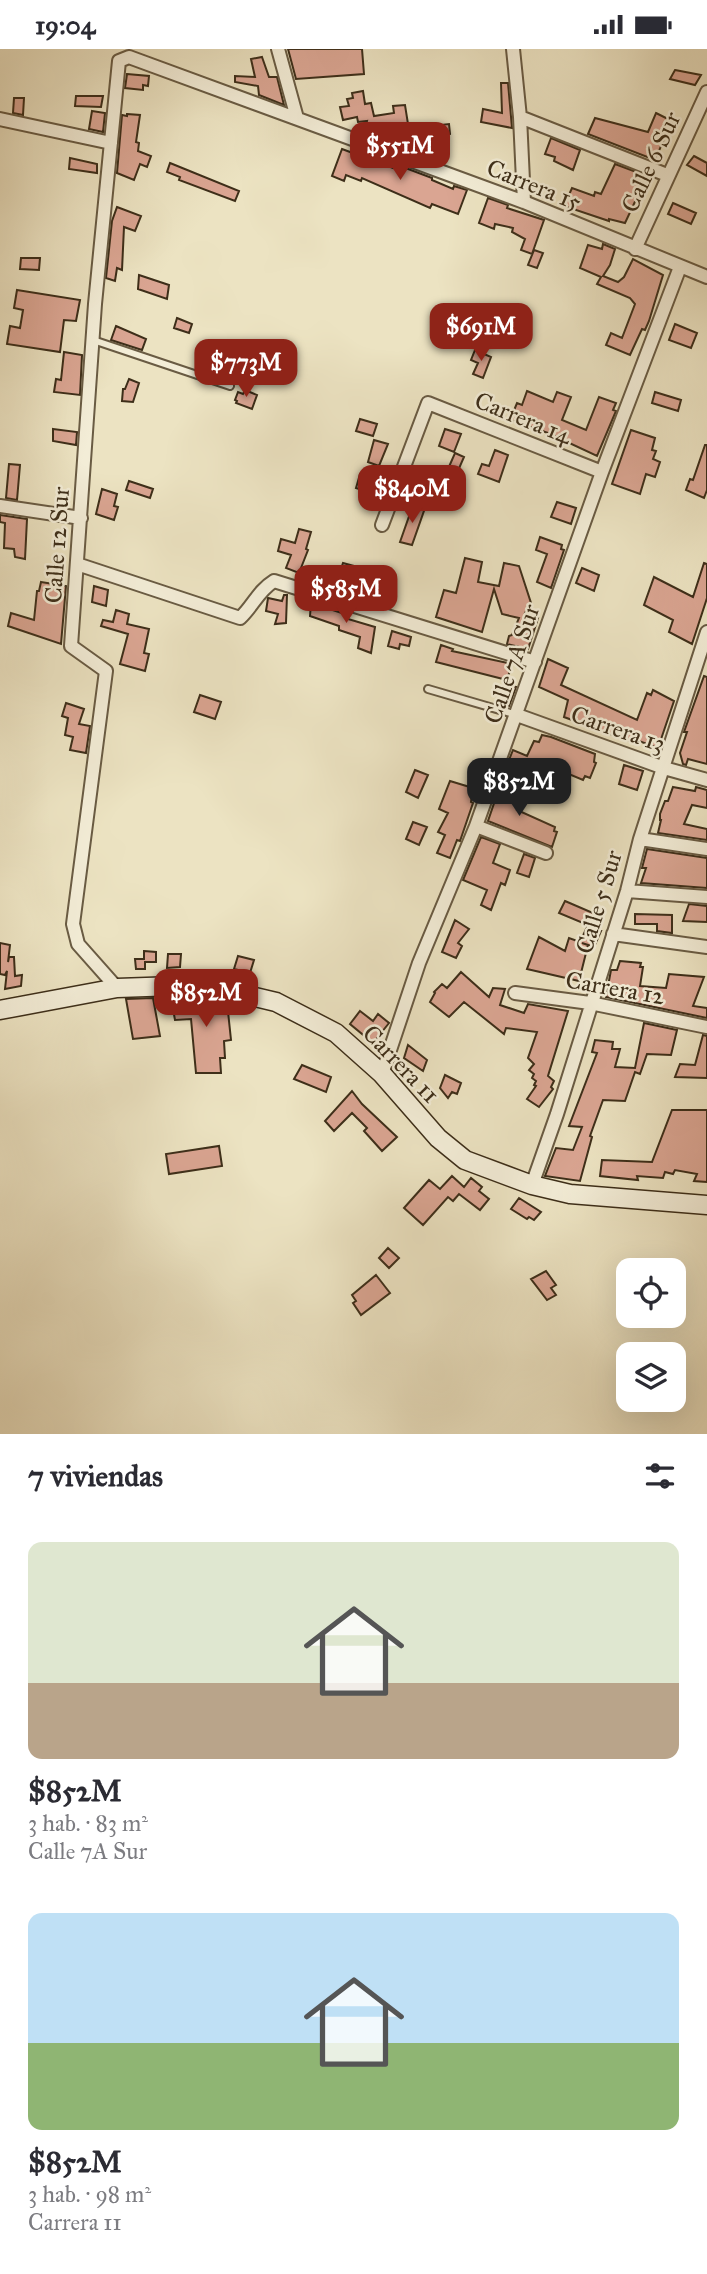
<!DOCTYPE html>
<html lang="es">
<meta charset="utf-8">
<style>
:root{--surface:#fff;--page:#f2f2f3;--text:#2b2b33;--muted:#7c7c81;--accent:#8f2418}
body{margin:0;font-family:"IM FELL Great Primer",serif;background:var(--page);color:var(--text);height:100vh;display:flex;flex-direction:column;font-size:26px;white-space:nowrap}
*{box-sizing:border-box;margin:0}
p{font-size:23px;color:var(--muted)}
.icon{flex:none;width:38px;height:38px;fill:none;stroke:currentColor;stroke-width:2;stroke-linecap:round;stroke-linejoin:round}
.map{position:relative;height:1385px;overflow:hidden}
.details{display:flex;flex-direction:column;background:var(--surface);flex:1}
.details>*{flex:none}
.fabs{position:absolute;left:616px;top:1209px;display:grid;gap:14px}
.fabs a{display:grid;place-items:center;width:70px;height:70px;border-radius:14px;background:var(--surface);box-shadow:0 7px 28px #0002;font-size:35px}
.price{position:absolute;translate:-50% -60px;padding:0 16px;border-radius:14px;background:var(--accent);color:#fff;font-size:23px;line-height:46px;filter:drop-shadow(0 2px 4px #0008)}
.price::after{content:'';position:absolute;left:50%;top:42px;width:21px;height:16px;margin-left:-10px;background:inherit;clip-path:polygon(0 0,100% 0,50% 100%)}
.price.on{background:#222;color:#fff}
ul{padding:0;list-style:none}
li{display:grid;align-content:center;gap:14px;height:371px;padding:0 28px}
li span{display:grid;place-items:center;height:217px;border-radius:14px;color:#555}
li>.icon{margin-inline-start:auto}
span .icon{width:126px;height:126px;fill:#fffc;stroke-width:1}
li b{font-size:30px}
h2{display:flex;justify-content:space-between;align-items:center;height:84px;padding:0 28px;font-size:30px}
.status{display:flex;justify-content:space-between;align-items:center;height:49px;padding:0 35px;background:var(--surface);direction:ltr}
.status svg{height:19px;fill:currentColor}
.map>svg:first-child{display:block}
.building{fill:#daa592;stroke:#3d2e19;stroke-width:2}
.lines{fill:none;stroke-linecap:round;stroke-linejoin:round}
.lane-casing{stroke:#695b43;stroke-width:10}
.street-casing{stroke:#695b43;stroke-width:16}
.secondary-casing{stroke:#3d2e19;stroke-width:21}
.lane{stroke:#f3edd7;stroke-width:6}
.street{stroke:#f3edd7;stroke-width:12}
.secondary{stroke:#f3edd7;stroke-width:18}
.labels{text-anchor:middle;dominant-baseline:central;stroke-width:5;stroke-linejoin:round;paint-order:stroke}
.street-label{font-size:24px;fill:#3d2e19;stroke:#f3edd7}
</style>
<div class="status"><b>19:04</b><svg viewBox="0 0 49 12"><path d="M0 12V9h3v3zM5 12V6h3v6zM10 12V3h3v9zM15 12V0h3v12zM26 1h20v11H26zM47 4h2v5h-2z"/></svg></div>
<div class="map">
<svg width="707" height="1385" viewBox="0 0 707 1385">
<rect width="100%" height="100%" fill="#ece3c2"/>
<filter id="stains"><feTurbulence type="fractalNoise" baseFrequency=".00286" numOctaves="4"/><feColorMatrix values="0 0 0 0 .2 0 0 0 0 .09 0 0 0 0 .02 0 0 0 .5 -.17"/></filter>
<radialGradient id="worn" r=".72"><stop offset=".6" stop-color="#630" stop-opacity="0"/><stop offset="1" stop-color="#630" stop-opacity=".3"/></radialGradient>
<path class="building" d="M288 0H362L364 25 296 30Z
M262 8 269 28H277L284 56 259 46 258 37 235 33V27L255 28 251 10Z
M675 21 701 26 695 36 670 30Z
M127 25 149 27 148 37 143 36V41L125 39Z
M501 34H508L512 79 481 73 483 60 502 64Z
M363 42 365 55 371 54 374 67 394 64 393 57 405 56 408 75H423V78L449 75 450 85 425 89V95H410V98L397 94 395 78 376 81 366 76 367 72 358 73 357 68 343 71 340 58 349 57 347 50 353 49 352 44Z
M76 47H103L101 58 75 57Z
M14 49H24L23 66 13 64Z
M92 62 105 64 103 83 89 80Z
M656 64 672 72 655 111 588 85 595 69 648 83Z
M127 65 140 66 136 93 139 94 138 102 151 107 147 118 140 115 134 131 117 124 122 66 127 67Z
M551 89 580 101 573 121 554 112 555 108 545 105Z
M342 100 393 119 395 115 432 129V131L453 140 454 137 467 141 458 165 432 155 430 159 362 129 361 132 346 126 344 132 332 127Z
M694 107 707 114V127L687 116Z
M70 109 97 115V124L69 120Z
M170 114 239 142 235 152 179 131 180 128 167 123Z
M615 115 647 127 625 174 609 170V172L564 157 572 139 594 147 595 143 601 145Z
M488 149 508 156 507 159 544 171 532 205 521 201 525 190 512 183 513 179 495 175 494 180 479 174Z
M673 154 696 164 691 175 668 165Z
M117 158 141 167 135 182 124 178 122 221 117 219 115 232 106 229 112 172Z
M603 195 615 200 610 216 603 227 618 233 624 228 633 210 663 226 649 272 645 281 642 280 630 306 606 296 611 284 622 289 635 255 630 249 597 235 601 228 580 219 588 196 602 200Z
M534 201 543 204 537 219 528 216Z
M21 209H40L39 221 20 220Z
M139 226 169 236 167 250 138 240Z
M17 241 80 251 76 272 64 271 60 303 7 295 10 277 20 279 23 261 14 259Z
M177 269 192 275 189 284 174 279Z
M675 275 697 284 691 299 669 291Z
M116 277 146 290 142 301 111 291Z
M257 294 271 295 270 309H256Z
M475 301 491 308 483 329 473 325 478 314 471 311Z
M64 303 82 306 80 346 54 343 56 330 61 331Z
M129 330 139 334 133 353 122 352 123 340H125Z
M245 341 257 346 252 360 236 354 237 352 235 351 238 343 243 345Z
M527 342 553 353 557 343 571 348 562 371 586 381 599 348 616 354 613 361 616 362 597 407 548 384 510 371 517 354 522 356Z
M655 343 681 351 678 362 652 354Z
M360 370 377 375 373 387 356 382Z
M53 380 77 383 76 396 53 392Z
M445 380 461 385 454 403 439 397Z
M631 381 655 389 652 401 656 402 653 410 660 413 655 428 646 425 640 445 612 435Z
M374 391 388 395 379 417 368 413Z
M705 396H707V441L704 449 686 441 690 430 693 431Z
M495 401 508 406 499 433 478 425 482 415 489 417Z
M455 404 464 408 457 424 448 420Z
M9 415 20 416 17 451 6 449Z
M360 425 371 429 366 442 356 439Z
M129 432 153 440 150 449 126 441Z
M102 440 117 445 114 457 118 458 114 471 96 465Z
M557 453 576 459 571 475 551 468Z
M413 456 425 459 412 496 400 493Z
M0 466 27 470 25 510 15 508 14 500 4 499 5 474 0 473Z
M299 480 311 483 306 500 308 501 299 524 286 519 291 506 278 502 281 490 295 494Z
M540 488 562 496 561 500 564 501 551 539 537 533 547 505 536 501Z
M465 509 482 513 478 533 499 537 504 514 519 517 531 554 525 564 538 569 528 600 507 595 509 587 512 586 519 569 502 565 494 540 482 583 436 568 444 541 456 544Z
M343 514 354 517 347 542 335 538Z
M704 514 707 515V549L692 595 669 583 673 571 644 556 654 528 693 548Z
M582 519 599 526 594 542 576 534Z
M41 533 66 537 61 595 8 577 11 564 34 571 37 542H39Z
M94 537 108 541 106 557 92 553Z
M284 546H287L286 574 275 575 278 565 266 562 268 549 282 552Z
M311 554 348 566V570L375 578 371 604 358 599 360 588 339 581V577L310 567Z
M116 561 129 565 127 575 149 580 144 604 149 605 145 622 120 615 128 585 101 577 103 571 113 573Z
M392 582 411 588 409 597 400 595 399 600 388 597Z
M441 596 453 600 452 602 512 615 507 631 436 613Z
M548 610 568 619 561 636 637 671 647 644 651 646 653 641 674 652 658 699 639 692 632 693 564 668 568 651 539 638Z
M704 627 707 628V715L688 710 686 716 683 715 680 704 687 683H684Z
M506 635 516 638 509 657 498 654Z
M200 646 221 653 215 670 194 663Z
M66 654 84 660 79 675 90 677 86 704 70 701 73 688 65 686 68 669 62 667Z
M542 686 551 688 595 705 594 713 596 714 590 729 585 727 583 731 540 713 538 718 534 716 532 721 509 711 513 701 527 707 534 692 539 693Z
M624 716 643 722 637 741 619 735Z
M415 721 428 726 418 749 406 743Z
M450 732 473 739 471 753 473 754 460 792 457 791 450 809 437 804 445 786 438 783 448 764 439 760Z
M501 734 518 742 515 752 520 754 517 761 555 778 554 782 557 783 552 798 488 772Z
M673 738 695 742 696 738 707 741V759L692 756 684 775 707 780V791L658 784 661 771H660V765L665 752H668Z
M413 773 427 778 419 796 406 790Z
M481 788 500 795 493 814 510 821 505 836 501 834 491 861 481 856 487 841 463 831Z
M647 800 707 809V839L641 834 646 819H642Z
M524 805 535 809 529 828 517 824Z
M565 852 600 867 602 870 598 882H601L594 898 582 894 588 896 579 932 527 920 539 888 565 902 569 889 580 893 588 876 559 864Z
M689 855 707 857V873L683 872Z
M635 865 672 866V884L657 882V875H635Z
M455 871 469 880 458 894 462 897 456 909 442 903Z
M0 894 10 896 8 913 9 908H14L15 927 22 926 21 937 5 940 7 922 5 926 0 925Z
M144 902 156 903V913H145V920H136L135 910H144Z
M168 905H181L180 918 167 919Z
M238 907 254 911 250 924 234 920Z
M620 912 641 914 640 918H643L640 937 666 939 669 925 704 928 693 957 707 959V969L606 948 611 921H617Z
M461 923 489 948 493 939 505 940 500 956 524 964 528 955 568 962 548 1027 554 1032 551 1038 553 1040 539 1058 527 1050 536 1037 534 1036 536 1032 532 1029 534 1025 529 1021 534 1015 528 1009 537 983 506 979 504 985 464 953 449 968 430 953 435 944 434 943 442 935 447 939Z
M204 947 227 953 231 991 224 992 225 1009H220L221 1024H196L191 970 175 971 171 949Z
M153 949 160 987 133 990 126 950Z
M360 962 373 972 378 965 389 974 373 994 350 975Z
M644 974 677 981 671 1006 647 1005 640 1025 635 1023 625 1052 603 1051 590 1087 592 1088 580 1132 545 1127 556 1099 573 1101 582 1078 569 1077 597 1004 592 1003 595 991 613 993 612 1000H620L615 1018 635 1019Z
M703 986 707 987V1029L675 1028 680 1015 695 1016Z
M408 996 427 1011 423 1022 404 1009Z
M302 1016 331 1028 326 1043 294 1030Z
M445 1026 461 1034 457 1045 452 1043 448 1049 440 1039Z
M352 1042 362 1055 397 1088 382 1102 364 1082 367 1079 352 1064 334 1082 325 1072Z
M672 1061H707V1133L694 1132 697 1125 675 1121 673 1125 665 1123 663 1129 637 1127 638 1131 600 1127 602 1111 652 1113Z
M219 1097 222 1117 169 1125 166 1105Z
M452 1127 464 1138 471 1129 482 1138 479 1142 489 1150 480 1161 459 1145 453 1152 448 1148 423 1176 404 1159 429 1131 440 1140Z
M519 1149 541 1163 534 1171 529 1168 527 1170 511 1160Z
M388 1199 399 1209 389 1219 379 1209Z
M546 1222 556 1236 551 1239 556 1246 547 1251 531 1230Z
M376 1226 390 1244 361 1266 353 1254 356 1252 352 1246Z"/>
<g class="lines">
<defs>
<path id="lane" d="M93 291 230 337
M428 640 517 666"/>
<path id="street" d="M278 0 297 69
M513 0 520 68 524 153
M520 68 667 126
M0 70 111 94
M635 200 707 43
M0 457 81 469
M382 476 428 354 602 423
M77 515 240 569C253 557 258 542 274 532L535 613
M517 666 664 719 707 731
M476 777 546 804
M640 790 707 800
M627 842 707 848
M613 885 707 898
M117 939 78 895 73 875 106 622 71 597 95 255 119 12 129 8 524 153 707 228
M515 944 590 954 707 978
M382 1025 419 914 476 777 602 423 680 218
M532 1136 557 1065 627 842 640 790 707 583"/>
<path id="secondary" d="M0 961 117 939 205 936 276 953 336 984 382 1025 438 1089 465 1111 532 1136 570 1145 707 1156"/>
</defs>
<use href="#lane" class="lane-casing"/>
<use href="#street" class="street-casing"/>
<use href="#secondary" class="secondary-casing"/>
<use href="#lane" class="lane"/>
<use href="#street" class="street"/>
<use href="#secondary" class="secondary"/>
</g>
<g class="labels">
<g class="street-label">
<text transform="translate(651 113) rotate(-65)">Calle 6 Sur</text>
<text transform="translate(534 136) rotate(22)">Carrera 15</text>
<text transform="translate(523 369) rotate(22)">Carrera 14</text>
<text transform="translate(57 496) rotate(-86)">Calle 12 Sur</text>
<text transform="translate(512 615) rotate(-71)">Calle 7A Sur</text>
<text transform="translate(618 680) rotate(19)">Carrera 13</text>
<text transform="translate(599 853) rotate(-73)">Calle 5 Sur</text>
<text transform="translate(615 939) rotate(10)">Carrera 12</text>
<text transform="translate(401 1015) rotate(46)">Carrera 11</text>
</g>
</g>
<rect width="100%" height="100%" filter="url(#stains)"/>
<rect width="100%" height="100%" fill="url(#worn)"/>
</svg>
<div class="fabs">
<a><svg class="icon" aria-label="locate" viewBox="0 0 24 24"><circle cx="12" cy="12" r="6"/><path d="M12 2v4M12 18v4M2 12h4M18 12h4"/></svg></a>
<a><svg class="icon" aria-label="layers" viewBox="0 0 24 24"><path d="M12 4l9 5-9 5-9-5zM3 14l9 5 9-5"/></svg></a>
</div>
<b class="price" style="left:400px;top:133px">$551M</b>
<b class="price" style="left:481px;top:314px">$691M</b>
<b class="price" style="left:246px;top:350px">$773M</b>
<b class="price" style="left:412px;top:476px">$840M</b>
<b class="price" style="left:346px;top:576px">$585M</b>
<b class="price on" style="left:519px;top:769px">$852M</b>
<b class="price" style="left:206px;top:980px">$852M</b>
</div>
<section class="details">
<h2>7 viviendas<svg class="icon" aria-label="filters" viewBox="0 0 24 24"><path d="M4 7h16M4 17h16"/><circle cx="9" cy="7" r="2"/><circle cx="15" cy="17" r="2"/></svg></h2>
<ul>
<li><span style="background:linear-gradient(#dfe7d0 65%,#b9a48a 0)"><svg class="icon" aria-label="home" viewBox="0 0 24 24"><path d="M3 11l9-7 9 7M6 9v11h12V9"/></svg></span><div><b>$852M</b><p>3 hab. · 83 m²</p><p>Calle 7A Sur</p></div></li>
<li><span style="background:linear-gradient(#bfe0f5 60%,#8fb573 0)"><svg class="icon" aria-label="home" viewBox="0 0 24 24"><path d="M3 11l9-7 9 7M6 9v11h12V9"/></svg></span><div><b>$852M</b><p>3 hab. · 98 m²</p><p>Carrera 11</p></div></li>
</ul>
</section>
